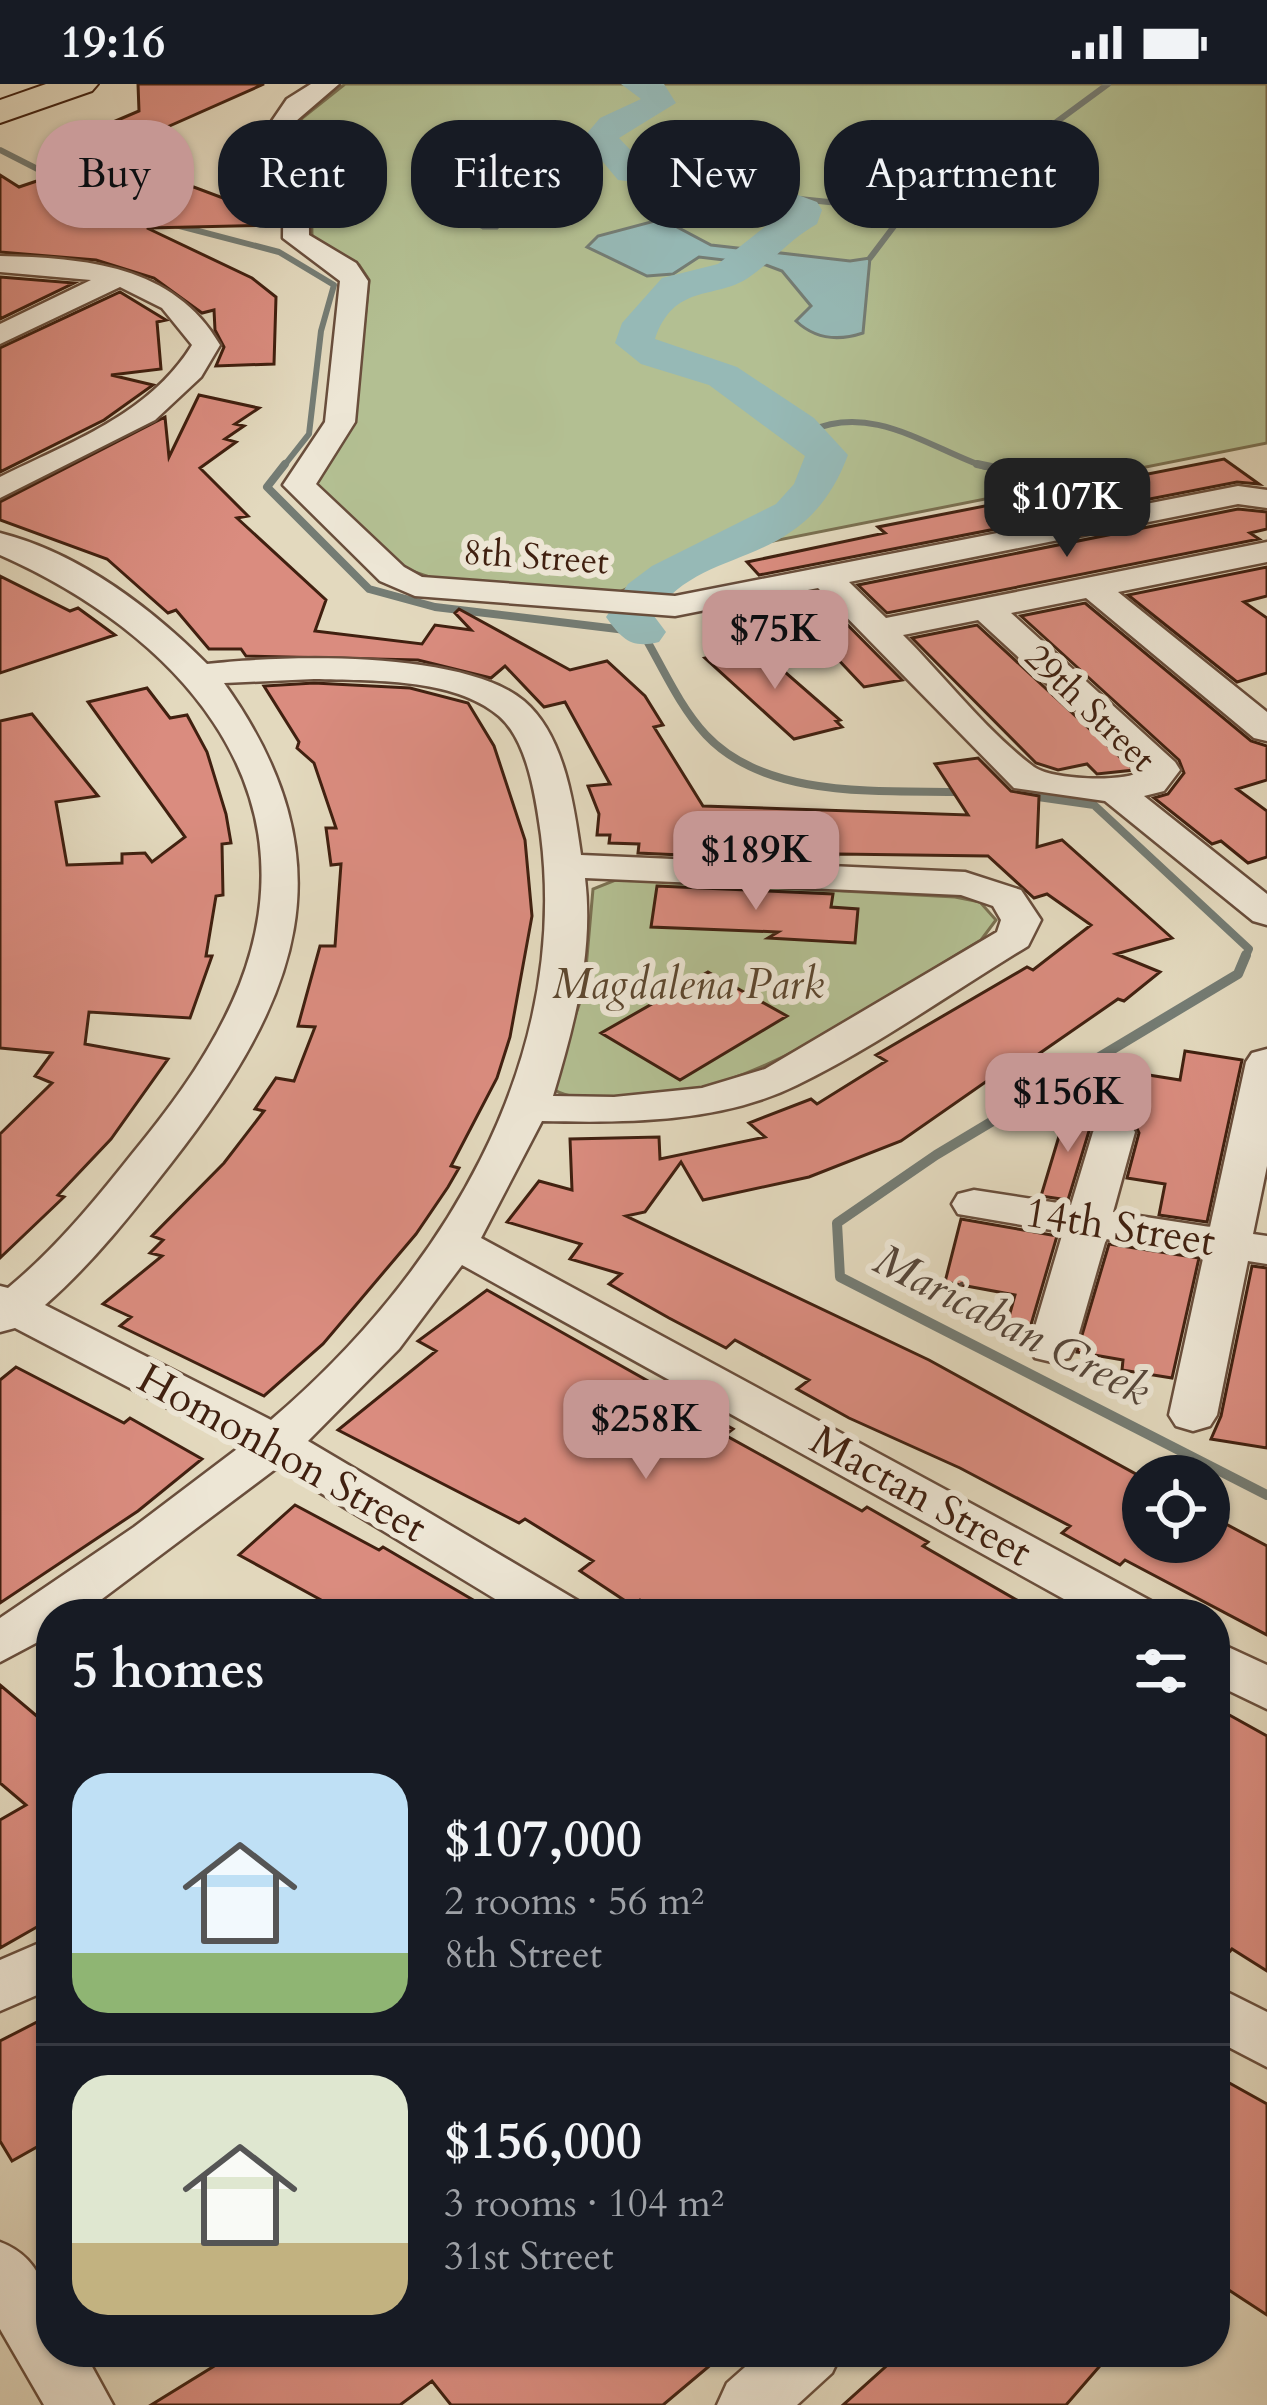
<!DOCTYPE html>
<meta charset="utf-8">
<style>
:root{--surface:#171b24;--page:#242831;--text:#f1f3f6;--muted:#9ea1a6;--line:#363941;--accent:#c59692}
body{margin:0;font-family:Cardo,serif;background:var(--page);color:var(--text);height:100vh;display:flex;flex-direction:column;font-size:45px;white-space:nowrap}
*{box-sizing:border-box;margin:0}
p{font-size:39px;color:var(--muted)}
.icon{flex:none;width:66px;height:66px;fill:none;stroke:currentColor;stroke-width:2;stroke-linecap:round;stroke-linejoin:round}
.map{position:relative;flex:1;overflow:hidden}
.side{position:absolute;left:36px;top:1515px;width:1194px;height:768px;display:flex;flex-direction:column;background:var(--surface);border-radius:48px;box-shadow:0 3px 9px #0004}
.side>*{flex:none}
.guide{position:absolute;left:36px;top:36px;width:1197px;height:108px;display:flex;gap:24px}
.fabs{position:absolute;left:1122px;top:1371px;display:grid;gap:24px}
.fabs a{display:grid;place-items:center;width:108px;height:108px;border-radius:50%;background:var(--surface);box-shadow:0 3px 9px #0004;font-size:60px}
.price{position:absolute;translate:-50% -102px;padding:0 27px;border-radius:24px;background:var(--accent);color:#111;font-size:39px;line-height:78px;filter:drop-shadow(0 3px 6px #0008)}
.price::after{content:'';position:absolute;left:50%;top:72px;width:36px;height:27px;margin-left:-18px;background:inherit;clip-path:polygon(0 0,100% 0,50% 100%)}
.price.current{background:#222;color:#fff}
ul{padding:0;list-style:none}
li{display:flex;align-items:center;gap:36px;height:300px;padding:0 36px}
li+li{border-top:3px solid var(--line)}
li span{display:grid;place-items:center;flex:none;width:336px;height:240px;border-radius:36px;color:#555}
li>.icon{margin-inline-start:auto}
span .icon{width:144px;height:144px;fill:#fffc;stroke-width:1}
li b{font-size:51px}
h2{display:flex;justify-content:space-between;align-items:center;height:144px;padding:0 36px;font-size:51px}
.chip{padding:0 42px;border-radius:48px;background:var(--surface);box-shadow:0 3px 9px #0004;font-size:42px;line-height:108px}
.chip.current{background:var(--accent);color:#111}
.status{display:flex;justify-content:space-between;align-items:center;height:84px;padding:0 60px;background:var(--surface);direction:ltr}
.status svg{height:33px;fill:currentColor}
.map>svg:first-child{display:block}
.green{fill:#b3bf92;stroke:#7a7051;stroke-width:3}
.water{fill:#96b9b6;stroke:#747c74;stroke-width:3}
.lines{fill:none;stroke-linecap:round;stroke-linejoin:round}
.stream-far2{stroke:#747c74;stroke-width:6}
.stream-far1{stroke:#747c74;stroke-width:8}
.stream{stroke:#747c74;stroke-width:10}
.river{fill:#96b9b6;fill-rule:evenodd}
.building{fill:#da8c7f;stroke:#402010;stroke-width:3}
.minor-casing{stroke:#694e3c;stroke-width:5}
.highway-casing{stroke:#402010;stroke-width:4}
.minor{fill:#ede6d5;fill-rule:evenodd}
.highway{fill:#e3d9be;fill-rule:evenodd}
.labels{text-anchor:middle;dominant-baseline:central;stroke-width:12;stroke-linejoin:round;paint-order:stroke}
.far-street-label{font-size:36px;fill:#402010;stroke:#ede6d5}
.park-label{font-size:42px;font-style:italic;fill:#5d4830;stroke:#ede6d5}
.street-label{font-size:42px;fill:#402010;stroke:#ede6d5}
.water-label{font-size:45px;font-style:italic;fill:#56463a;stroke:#ede6d5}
</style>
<div class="status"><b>19:16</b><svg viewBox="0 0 49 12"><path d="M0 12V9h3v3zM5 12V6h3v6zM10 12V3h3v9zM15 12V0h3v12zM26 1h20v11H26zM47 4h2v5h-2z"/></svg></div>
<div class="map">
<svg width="1267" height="2321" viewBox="0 0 1267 2321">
<rect width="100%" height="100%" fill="#e3d9be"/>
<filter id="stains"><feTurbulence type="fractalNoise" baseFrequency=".00167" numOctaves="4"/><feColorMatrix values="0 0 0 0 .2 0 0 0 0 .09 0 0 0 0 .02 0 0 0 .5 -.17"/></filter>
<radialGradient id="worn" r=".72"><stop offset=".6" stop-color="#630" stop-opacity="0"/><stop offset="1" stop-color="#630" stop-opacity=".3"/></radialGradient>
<path class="green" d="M345 0H1267V359L703 471 619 508 435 495 406 485 313 397 355 332 369 196 359 181 312 155 311 52 301 35Z
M618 795 955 813 980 818 996 836 981 856C870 921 737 1026 603 1015 584 1013 566 1015 550 1003L584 907 593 805Z"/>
<path class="water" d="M425 105 495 123 506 134 497 144H483L426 114Z
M662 135 711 161 850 177 870 174 863 249C839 257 815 255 796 237L811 222 782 187 766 181 699 173 673 190 647 192 587 163 598 152Z"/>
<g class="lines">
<path class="stream-far2" d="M0 66 61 97
M780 113 887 124 898 137 870 174
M864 119 870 113 979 95 1108 0
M168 139 279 168 334 201 321 247 309 350 283 383
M810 347C872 319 928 363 985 383"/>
<path class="stream-far1" d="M285 380 267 403 369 505 435 523 642 548C662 582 679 622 706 651 767 716 881 706 963 708
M977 380 1067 399
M1024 711 1094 721 1249 865 1245 874"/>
<path class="stream" d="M1246 871 1238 890 936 1071 837 1139 840 1193 1267 1411"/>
<path class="river" d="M621 0H664L676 19 619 54 642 78 738 89 817 118 822 126 817 140C790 155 773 177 748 194 714 216 674 199 655 255L737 283 814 334 848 371C803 492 702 456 654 532L666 548 659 558C631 565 622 555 606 533L628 500 652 482 776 420 794 400 805 372 709 301 641 280 615 259 622 239 662 194 718 180 781 130 731 110 618 96 583 54 600 34 641 15Z"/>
</g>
<path class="building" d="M138 0H264L113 67 71 56 139 27Z
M111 72 279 135V141L147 144 252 194 276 213 274 280 216 282 224 263 215 246 214 226 202 229 154 194 96 176 0 168V91L19 103Z
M0 193 74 199 0 235Z
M120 208 166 236 157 238 161 285 111 291 153 301 104 336 0 388V264Z
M199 311 259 324 235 340 244 342 225 355 236 358 200 384 248 432 237 434 326 516 315 547 422 560 435 541 471 546 455 529 459 525 570 586 607 577 645 612 663 641 654 643 703 722 968 731 935 680 978 674 1011 707 1039 712 1037 763 1062 756 1172 854 1116 870 1160 888 1124 917 1118 915 1014 987 1007 983 901 1057 809 1093 703 1116 681 1078 645 1128 626 1132 929 1276 1143 1394V1458H1209V1431L1267 1462V1551L1125 1476 1120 1481 1062 1449 1070 1442 960 1384 849 1334 797 1305 809 1296 735 1256 726 1264 669 1234 609 1200 621 1190 570 1175 581 1160 507 1138 539 1097 572 1106 570 1055 659 1053 660 1075 765 1053 749 1039 811 1015 817 1020 886 977 876 971 1027 883 1033 886 1091 841 1047 810 1034 814 988 772 838 770 837 778 638 769 639 760 609 759 610 751H597L599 730 588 702 610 700 565 618 544 623 505 582 491 594 418 576 246 572 241 565H209L176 526 168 529 107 475 0 436V418L165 333 169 373Z
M1224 375 1259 400 1237 398 759 491 747 478 885 449 878 443Z
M1238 425 1267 428V445L1250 449 1259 455 887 529 858 501Z
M1267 483V512L1244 518 1267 534V589L1237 598 1128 511Z
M0 492 70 527 78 524 115 551 0 589Z
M816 509 902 596 864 603 782 516Z
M1085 519 1251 657 1267 662V696L1237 705 1267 727V773L1248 779 1221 757 1212 760 1154 714 1168 710 1184 689 1179 676 1021 532Z
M977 541 1134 686 1097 690 1087 680 1058 686 1036 679 912 554Z
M755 562 840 636 836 637 842 643 794 655 705 574Z
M314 599 410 604 468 619 494 662 525 756 532 832 510 953 497 994 451 1082 459 1084 448 1103 416 1150 323 1260 264 1312 120 1242 131 1233 103 1220 162 1172 150 1169 163 1156 152 1152 224 1079 264 1027 255 1025 276 994 294 997 315 943 298 942 320 862H335L341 780 331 781 326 744H336L314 679 297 664 299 658 264 602Z
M147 604 170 634 187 631 207 668 226 730 231 759 222 760 223 811 216 812 206 872H212L190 934 89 928 85 960 168 975 111 1055 58 1111 64 1113 0 1174V1050L52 999 35 992 52 969 0 964V637L32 630 98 712 56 718 67 781 122 779V770L145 769 152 778 185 753 88 618Z
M657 802 833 810 831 823 858 825 855 859 768 854 778 848 651 843Z
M708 888 787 932 680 996 601 949Z
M1185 967 1242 976 1207 1138 1159 1131 1165 1100 1127 1094 1139 1049 1133 1036 1121 1034 1136 989 1180 996Z
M1066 1029 1102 1034 1089 1047 1068 1116 1041 1112Z
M961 1135 1057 1152 1030 1244 1007 1240 1015 1211 945 1198Z
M1109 1160 1199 1174 1172 1294 1122 1286 1123 1276 1077 1268Z
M1252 1182 1267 1184V1364L1211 1355 1221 1332Z
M487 1206 733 1345 725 1351 862 1427 867 1423 928 1458 923 1462 1041 1530H880L860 1518 846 1530H662L640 1516 633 1522 580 1487 593 1477 525 1435 519 1439 338 1346 436 1267 418 1257Z
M16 1283 124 1339 130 1334 202 1375 138 1427 0 1519V1296Z
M295 1421 379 1466 383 1463 497 1530H304L321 1516 239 1471Z
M0 1601 51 1644V1835L0 1864V1736L26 1721 0 1699Z
M1215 1623 1267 1652V1887L1232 1865 1215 1884Z
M41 1936 51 1952V2055L12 2077 0 2057V1957Z
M1215 1991 1267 2020V2231L1215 2197Z
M237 2268H726L663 2321H451L432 2297 400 2321H151Z
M902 2268H1112L1066 2321H843Z"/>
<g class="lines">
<defs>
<path id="minor" d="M311 0H339L296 37 308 56 309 151 356 179 368 197 355 338 316 400 404 483 422 493 675 512 1238 402 1267 406V424L1238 420 849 498 886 534 1267 458V478L1118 508 1267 628V657L1254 654 1086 514 1011 529 1175 678 1180 686 1164 707 1144 712 1267 810V841L1253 837 1105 717 1014 704 818 504 675 532 415 512 380 497 283 401 325 338 340 197 283 154 284 56 272 37 287 15ZM978 536 1142 687C1124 699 1052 696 1034 683 986 647 945 593 903 551Z
M0 172C85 174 174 181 220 261L201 293 155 336 0 414V393C70 358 149 331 192 261L162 224 120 203 0 260V240L91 196 0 188Z
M0 449C79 469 151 524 207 580 284 571 463 566 524 617 565 652 574 722 581 771L965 788 1021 806 1041 836 1028 862C952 908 877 962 797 1001 721 1039 625 1039 542 1037L481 1154 1151 1517 1159 1530H1091L462 1181 399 1265 308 1357 578 1517 586 1530H520L278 1383 82 1530H51V1551L0 1578V1534L134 1443 241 1362 15 1244 0 1248V1202L8 1204C55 1165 94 1118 132 1070 175 1018 215 963 240 900 318 699 172 547 0 471ZM314 595C371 597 453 593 499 632 528 657 536 715 541 751 570 981 441 1191 271 1336L45 1221C93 1179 133 1128 172 1078 298 916 353 780 224 599ZM585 794 961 811 993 822 1001 836 997 848 765 985 702 1004 614 1013 553 1012C574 942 594 868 585 794Z
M1267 965V1082L1253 1150 1267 1152V1180L1248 1177 1217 1331 1210 1342 1193 1347 1176 1342 1169 1331 1204 1170 1106 1155 1075 1263 1069 1274 1052 1278 1035 1274 1029 1263 1063 1148 958 1130 952 1120 958 1110 974 1106 1071 1121 1093 1048 1099 1039H1129L1135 1048 1113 1128 1210 1143 1246 978 1252 969Z
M1215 1557 1267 1581V1625L1215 1600Z
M51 1854V1905L0 1927V1876Z
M1215 1902 1267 1928V1983L1215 1956Z
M0 2158C48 2176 51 2222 51 2268H84L113 2321H44L0 2245Z
M762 2268H842L832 2289 797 2321H717L727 2299Z"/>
<path id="highway" d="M46 0H98L92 7 0 39V16Z"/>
</defs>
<use href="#minor" class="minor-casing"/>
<use href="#highway" class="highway-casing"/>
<use href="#minor" class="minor"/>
<use href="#highway" class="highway"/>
</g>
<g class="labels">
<g class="far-street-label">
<text transform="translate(536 473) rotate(4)">8th Street</text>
<text transform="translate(1090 624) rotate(44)">29th Street</text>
</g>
<g class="park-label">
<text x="688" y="900">Magdalena Park</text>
</g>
<g class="street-label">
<text transform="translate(1120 1143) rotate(9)">14th Street</text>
<text transform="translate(282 1369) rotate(29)">Homonhon Street</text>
<text transform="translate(921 1412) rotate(29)">Mactan Street</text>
</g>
<g class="water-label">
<text transform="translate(1012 1241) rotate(27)">Maricaban Creek</text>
</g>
</g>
<rect width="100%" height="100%" filter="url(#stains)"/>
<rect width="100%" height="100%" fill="url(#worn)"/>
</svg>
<div class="fabs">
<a><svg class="icon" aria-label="locate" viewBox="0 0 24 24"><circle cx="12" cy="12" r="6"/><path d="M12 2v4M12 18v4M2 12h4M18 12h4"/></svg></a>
</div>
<b class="price current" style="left:1067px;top:476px">$107K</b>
<b class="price" style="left:775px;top:608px">$75K</b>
<b class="price" style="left:756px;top:829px">$189K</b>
<b class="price" style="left:1068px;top:1071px">$156K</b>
<b class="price" style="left:646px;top:1398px">$258K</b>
<div class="guide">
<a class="chip current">Buy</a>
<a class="chip">Rent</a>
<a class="chip">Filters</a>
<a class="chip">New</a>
<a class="chip">Apartment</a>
</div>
<section class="side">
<h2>5 homes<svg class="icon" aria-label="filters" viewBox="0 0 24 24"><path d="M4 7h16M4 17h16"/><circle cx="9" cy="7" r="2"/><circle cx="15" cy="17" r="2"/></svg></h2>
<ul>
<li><span style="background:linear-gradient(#bfe0f5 75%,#8fb573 0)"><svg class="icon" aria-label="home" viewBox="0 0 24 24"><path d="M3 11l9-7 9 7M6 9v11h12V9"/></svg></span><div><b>$107,000</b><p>2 rooms · 56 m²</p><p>8th Street</p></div></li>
<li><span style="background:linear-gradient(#dfe7d0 70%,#c2b280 0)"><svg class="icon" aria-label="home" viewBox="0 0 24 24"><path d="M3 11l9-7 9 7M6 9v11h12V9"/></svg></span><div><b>$156,000</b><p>3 rooms · 104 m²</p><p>31st Street</p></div></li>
</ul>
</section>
</div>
